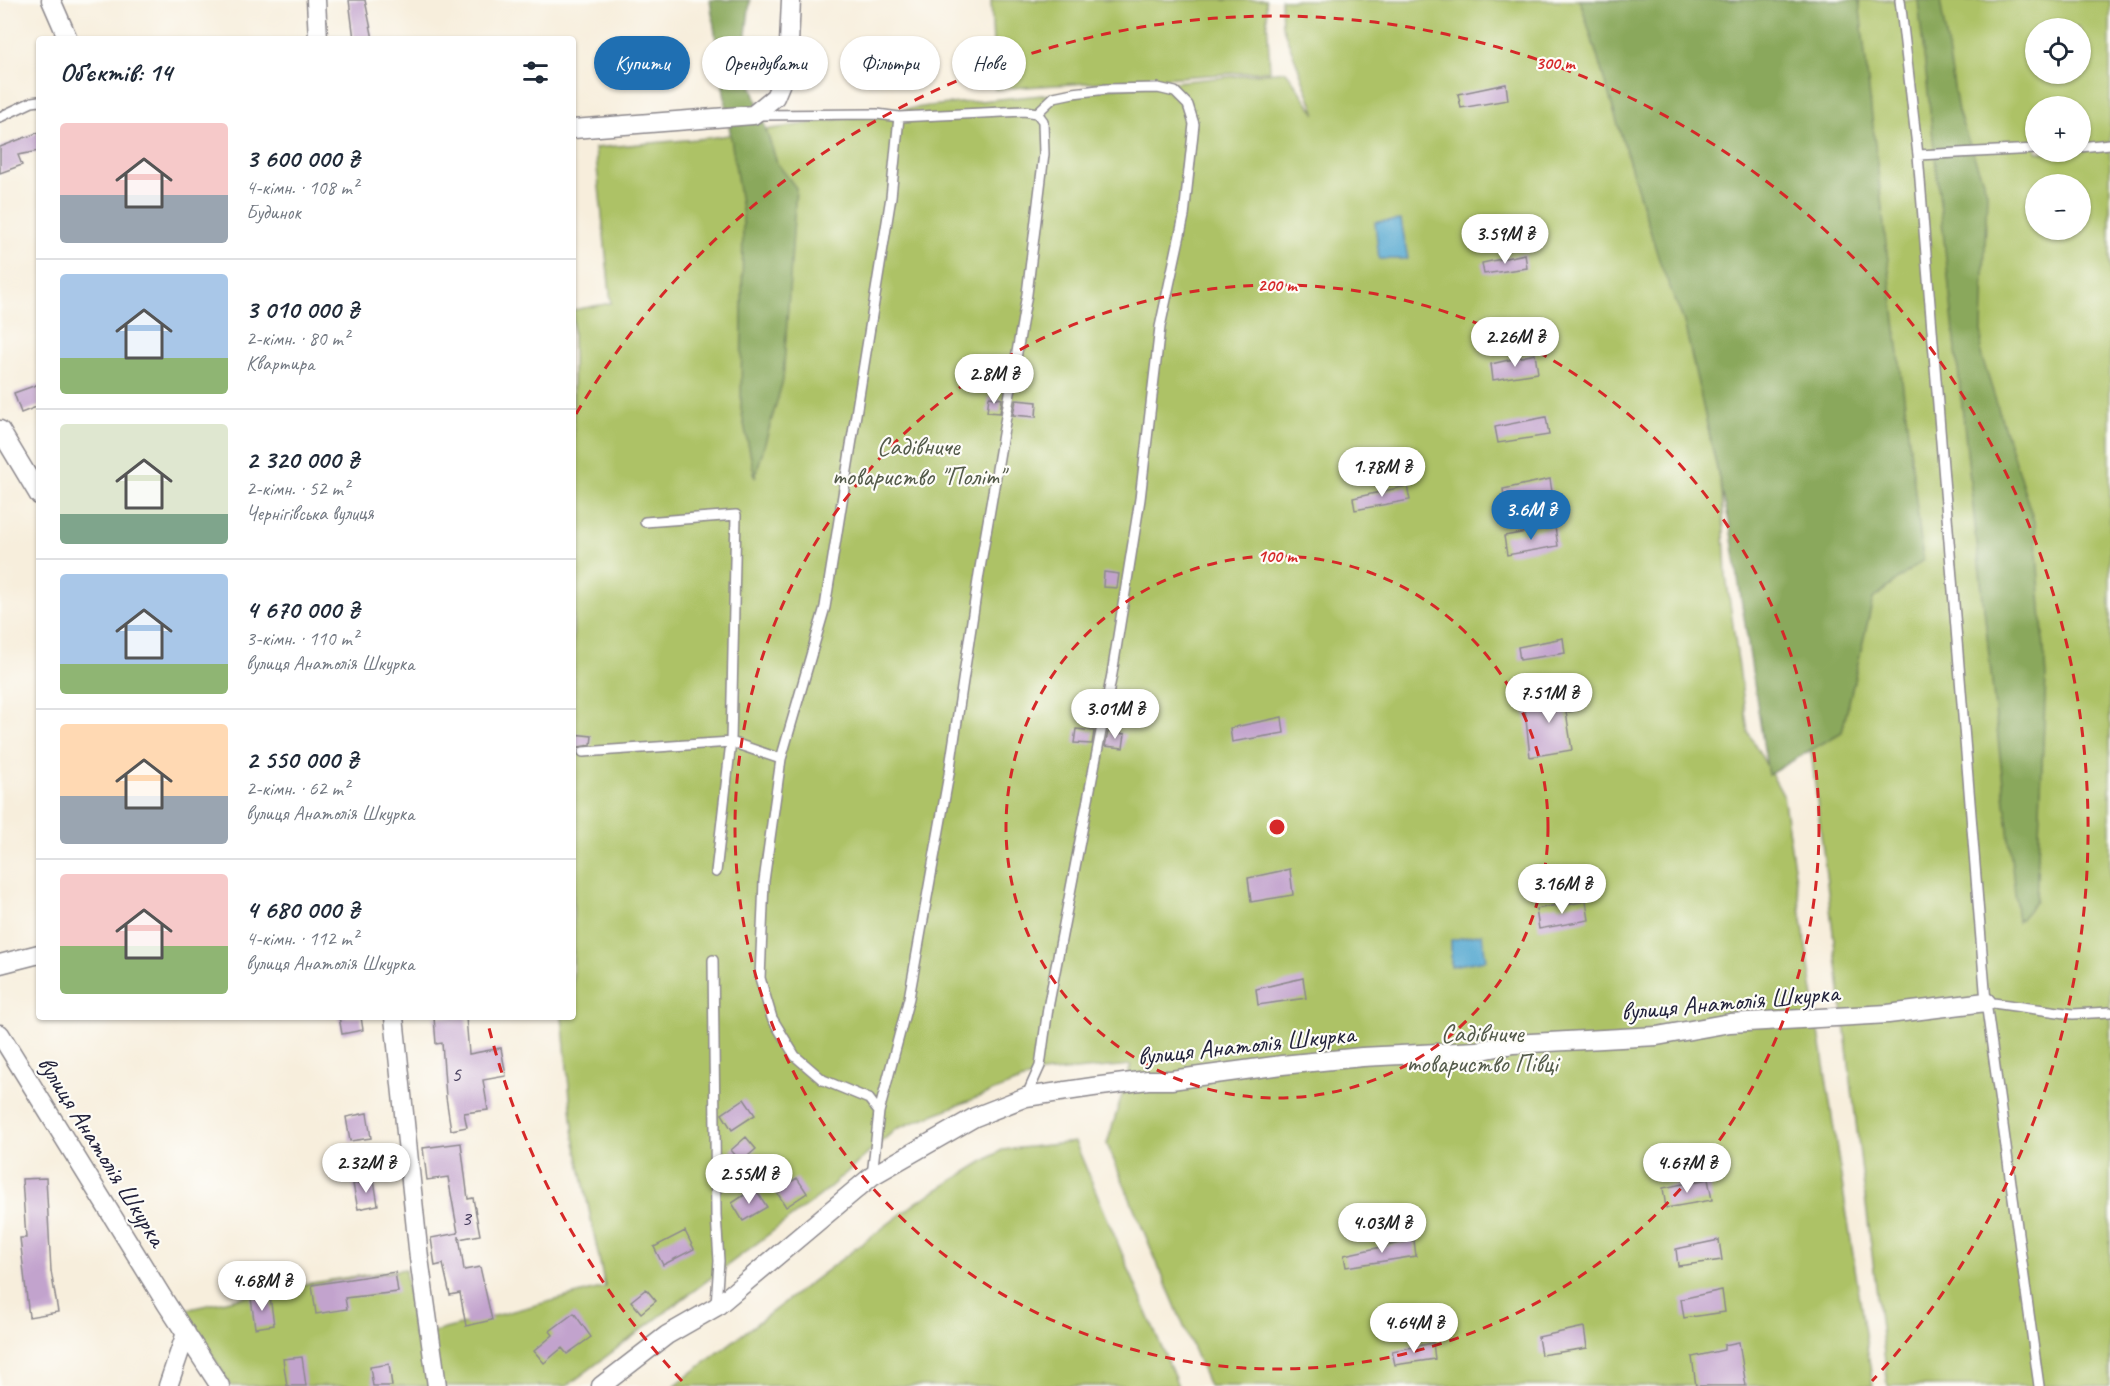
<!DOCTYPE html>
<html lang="uk">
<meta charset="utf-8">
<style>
:root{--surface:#fff;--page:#f2f2f3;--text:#1f2937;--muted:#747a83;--line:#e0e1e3;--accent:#1f6fb2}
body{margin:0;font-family:Caveat,sans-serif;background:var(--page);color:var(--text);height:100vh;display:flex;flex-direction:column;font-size:22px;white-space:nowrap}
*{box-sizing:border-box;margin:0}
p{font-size:20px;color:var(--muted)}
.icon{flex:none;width:33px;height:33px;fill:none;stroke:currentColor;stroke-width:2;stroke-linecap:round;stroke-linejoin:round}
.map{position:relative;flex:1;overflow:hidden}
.side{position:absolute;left:36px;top:36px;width:540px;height:984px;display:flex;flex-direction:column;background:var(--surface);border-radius:6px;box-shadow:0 2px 4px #0004}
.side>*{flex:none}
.banner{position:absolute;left:594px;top:36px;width:570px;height:54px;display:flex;gap:12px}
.tools{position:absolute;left:2025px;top:18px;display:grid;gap:12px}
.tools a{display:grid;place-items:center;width:66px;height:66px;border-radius:50%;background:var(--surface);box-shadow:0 2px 4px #0004;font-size:30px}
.price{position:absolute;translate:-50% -51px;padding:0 14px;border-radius:21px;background:#fff;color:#222;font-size:20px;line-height:39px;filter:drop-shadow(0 2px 3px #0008)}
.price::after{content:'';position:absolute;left:50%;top:36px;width:18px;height:14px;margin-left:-9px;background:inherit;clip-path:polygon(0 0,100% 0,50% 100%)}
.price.current{background:var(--accent);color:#fff}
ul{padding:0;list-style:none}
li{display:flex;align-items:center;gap:18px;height:150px;padding:0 24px}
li+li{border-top:2px solid var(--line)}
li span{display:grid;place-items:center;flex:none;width:168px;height:120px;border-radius:6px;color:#555}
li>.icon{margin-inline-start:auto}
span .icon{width:72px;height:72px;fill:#fffc;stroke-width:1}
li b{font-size:26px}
h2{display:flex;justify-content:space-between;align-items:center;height:72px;padding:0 24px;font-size:26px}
.chip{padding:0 21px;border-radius:27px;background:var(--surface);box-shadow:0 2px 4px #0004;font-size:21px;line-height:54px}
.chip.current{background:var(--accent);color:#fff}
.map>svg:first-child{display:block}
.green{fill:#adc266;stroke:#687250;stroke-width:1.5;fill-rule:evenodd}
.forest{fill:#8aa85b;stroke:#56654b;stroke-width:1.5}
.water{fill:#55a8d0;stroke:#3c6586;stroke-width:1.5}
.building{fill:#c2a3cd}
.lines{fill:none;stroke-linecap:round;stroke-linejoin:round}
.service-casing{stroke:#8c888c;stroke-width:12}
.minor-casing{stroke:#8c888c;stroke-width:21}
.service{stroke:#fff;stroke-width:9}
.minor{stroke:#fff;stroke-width:18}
.ring{fill:none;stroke:#d62828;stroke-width:3;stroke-dasharray:10 8}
.labels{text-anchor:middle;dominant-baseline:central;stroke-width:4.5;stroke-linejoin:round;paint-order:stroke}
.number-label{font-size:22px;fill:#4a4260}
.park-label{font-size:26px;fill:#535a4a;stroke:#fdfcf7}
.street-label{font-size:26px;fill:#22223b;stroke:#fdfcf7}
.centre{fill:#d62828;stroke:#fdfcf7;stroke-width:3}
.ring-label{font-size:18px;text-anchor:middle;font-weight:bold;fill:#d62828;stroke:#fdfcf7;stroke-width:4.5;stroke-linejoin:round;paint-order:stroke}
</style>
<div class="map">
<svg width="2110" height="1386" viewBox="0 0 2110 1386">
<rect width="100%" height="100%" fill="#fdfcf7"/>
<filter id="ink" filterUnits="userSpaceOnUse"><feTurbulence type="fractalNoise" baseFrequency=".0167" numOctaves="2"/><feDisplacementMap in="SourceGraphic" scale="12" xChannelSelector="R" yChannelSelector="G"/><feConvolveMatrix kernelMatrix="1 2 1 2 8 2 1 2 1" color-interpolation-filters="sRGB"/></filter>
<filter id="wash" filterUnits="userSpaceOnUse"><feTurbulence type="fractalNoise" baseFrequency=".008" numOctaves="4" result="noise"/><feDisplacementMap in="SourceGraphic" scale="24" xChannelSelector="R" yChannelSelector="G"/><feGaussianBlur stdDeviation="1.35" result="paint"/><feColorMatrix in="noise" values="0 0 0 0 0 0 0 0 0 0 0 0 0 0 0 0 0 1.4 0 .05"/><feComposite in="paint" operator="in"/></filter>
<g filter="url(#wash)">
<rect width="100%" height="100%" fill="#f7eedc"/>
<path class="green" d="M991 0H1266L1270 71 995 89Z
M1281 0H2110V1386H1888L1754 281 1704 410 1722 491 1726 575 1748 732 1783 795 1873 1386H1209L1107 1144 1131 1065 1041 1073 896 1129 821 1195 567 1386H231L185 1310 298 1285 405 1269 414 1337 605 1287 574 1137 562 1017H573V310L611 303 595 148 708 138 929 106 1286 71 1316 114 1282 25ZM2036 28H2080V74H2036ZM2036 106H2080V152H2036ZM2036 184H2080V230H2036Z
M1075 1142 1178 1386H674L917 1202 1002 1150Z"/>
<path class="forest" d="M710 0H750L743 60 777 163 796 188 783 380 755 478 741 409 743 217Z
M1580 0H1859L1886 244 1923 560 1873 599 1842 732 1768 775 1730 526 1684 322 1660 263Z
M1918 0H1940L1958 112 1987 192 1981 354 2035 525 2046 677 2036 901 2018 922Z"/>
<path class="water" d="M1401 220 1408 259H1379L1375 222Z
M1482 934 1486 960 1451 966V940Z"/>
<g id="blocks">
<path class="building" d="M349 0H365L373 39H354Z
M1506 84 1508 100 1461 108 1458 94Z
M39 132V151L18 155 22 165 0 173V147Z
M1525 254 1527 268 1484 274 1482 263Z
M1535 354 1538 373 1493 380 1491 364Z
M39 384V406L21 413 14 393Z
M989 397 1002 399 1000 413 987 412Z
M1016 400 1037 402 1036 417 1013 415Z
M1546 417 1549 435 1498 443 1495 427Z
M1550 479 1553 498 1505 505 1503 489Z
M1407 486 1410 500 1355 510 1353 498Z
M1555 527 1558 546 1507 555 1504 536Z
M1104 572 1119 574 1117 588 1103 587Z
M1563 638 1565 653 1520 660 1518 647Z
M1570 691 1573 711 1566 712 1572 750 1530 757 1524 701Z
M1282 717 1284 733 1232 742 1230 728Z
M1076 729 1094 731 1092 744 1074 743Z
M1108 732 1125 734 1123 748 1105 746Z
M573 734 592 736 591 745 573 748Z
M1290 869 1293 895 1251 902 1248 878Z
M1586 901 1589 920 1539 929 1536 909 1557 905V907Z
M1303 978 1306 998 1258 1005 1256 989Z
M339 1017H361L363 1030 342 1034Z
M434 1017H466L469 1054 501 1048 506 1076 483 1080 488 1110 464 1113 467 1127 451 1130 446 1097 442 1043 436 1044Z
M744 1099 755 1115 732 1130 722 1114Z
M367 1113 371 1138 350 1141 346 1117Z
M746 1137 756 1149 741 1162 731 1150Z
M461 1143 468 1199 473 1198 480 1235 459 1239V1236L464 1270 480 1267 492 1320 466 1326 460 1293 450 1295 443 1264 435 1266 431 1238 458 1233 448 1177 427 1180 423 1148Z
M46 1178 51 1271 58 1312 29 1317 20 1238H26L22 1179Z
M797 1178 807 1193 786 1207 776 1191Z
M1708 1179 1712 1200 1666 1208 1663 1188Z
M374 1180 378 1205 358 1209 353 1184Z
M755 1188 767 1207 743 1221 732 1203Z
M685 1231 694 1249 663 1265 654 1247Z
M1414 1240 1416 1256 1346 1267 1344 1255Z
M1719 1240 1722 1260 1678 1266 1676 1249Z
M395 1272 398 1292 345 1298 347 1309 316 1314 312 1285Z
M646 1289 656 1301 641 1313 631 1301Z
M1722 1290 1725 1312 1684 1318 1681 1299Z
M270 1296 274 1325 255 1328 251 1298Z
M574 1313 591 1337 567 1354 562 1348 544 1363 534 1351 553 1335 550 1331Z
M1584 1327 1587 1348 1541 1355 1538 1337Z
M1739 1342 1746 1386H1696L1692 1357 1724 1350V1345Z
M1433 1343 1435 1359 1395 1365 1392 1351Z
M302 1357 306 1386H287L283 1359Z
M389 1364 392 1386H373L370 1367Z"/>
</g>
</g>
<g filter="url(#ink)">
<use href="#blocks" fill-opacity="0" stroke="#8c888c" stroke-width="1.5"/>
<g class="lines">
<defs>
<path id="service" d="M1900 0 1918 155 1986 1002 2039 1386
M757 115 877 114 899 117 891 197 825 607 781 759 764 881 760 978 772 1018 795 1056 823 1080 869 1099 879 1112 872 1176
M0 117 32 102 39 101
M2080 147 2110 144
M1918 155 2036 149
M645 522 736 515 731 742 716 872
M583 752 731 742 781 759
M713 960 716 1215 719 1261 716 1305
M1986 1002 2073 1014 2110 1012
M1026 1097 1040 1066 1048 1008 1112 674 1140 499 1160 327 1184 216 1194 124 1188 105 1175 92 1158 88 1107 89 1073 93 1054 97 1037 113
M879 1112 909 998 949 774 979 574 1027 294 1044 154 1043 121 1037 113 1024 111 899 117"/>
<path id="minor" d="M51 0 68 39
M316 0 318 39
M573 129 753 115 775 97 788 66 791 0
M0 430 39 495
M0 964 39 954
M394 1017 419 1258 437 1386
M0 1034 166 1303 220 1386
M168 1386 186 1333
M601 1386 667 1335 716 1307 872 1176 975 1117 1026 1097 1093 1087 1148 1080H1171L1282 1065 1362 1057 1477 1051 1513 1044 1657 1036 1730 1023 1888 1014 1986 1002"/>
</defs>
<use href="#service" class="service-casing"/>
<use href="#minor" class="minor-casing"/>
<use href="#service" class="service"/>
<use href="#minor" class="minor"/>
</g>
</g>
<g class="ring">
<circle cx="1277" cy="827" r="271"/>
<circle cx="1277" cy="827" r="542"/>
<path d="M682 1381A813 813 0 0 1 488 1024M576 414A813 813 0 1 1 1872 1381"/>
</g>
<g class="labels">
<g class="number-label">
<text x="456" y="1074">5</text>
<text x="466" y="1218">3</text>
</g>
<g class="park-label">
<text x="918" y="446">Садівниче<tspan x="918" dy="30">товариство "Політ"</tspan></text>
<text x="1482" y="1033">Садівниче<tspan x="1482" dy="30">товариство Півці</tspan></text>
</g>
<g class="street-label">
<text transform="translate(1730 1002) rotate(-5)">вулиця Анатолія Шкурка</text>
<text transform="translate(1246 1045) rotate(-6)">вулиця Анатолія Шкурка</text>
<text transform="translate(102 1151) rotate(58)">вулиця Анатолія Шкурка</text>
</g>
</g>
<circle cx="1277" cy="827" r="9" class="centre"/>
<g class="ring-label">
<text x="1555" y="69">300 m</text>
<text x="1277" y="291">200 m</text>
<text x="1277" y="562">100 m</text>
</g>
</svg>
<div class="tools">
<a><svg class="icon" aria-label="locate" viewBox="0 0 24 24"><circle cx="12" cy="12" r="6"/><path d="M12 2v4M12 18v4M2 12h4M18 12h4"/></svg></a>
<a>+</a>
<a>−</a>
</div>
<b class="price" style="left:1505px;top:265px">3.59M ₴</b>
<b class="price" style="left:1515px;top:368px">2.26M ₴</b>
<b class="price" style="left:994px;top:405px">2.8M ₴</b>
<b class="price" style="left:1382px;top:498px">1.78M ₴</b>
<b class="price current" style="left:1531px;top:541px">3.6M ₴</b>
<b class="price" style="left:1549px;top:724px">7.51M ₴</b>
<b class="price" style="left:1115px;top:740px">3.01M ₴</b>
<b class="price" style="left:1562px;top:915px">3.16M ₴</b>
<b class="price" style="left:366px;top:1194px">2.32M ₴</b>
<b class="price" style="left:1687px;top:1194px">4.67M ₴</b>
<b class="price" style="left:749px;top:1205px">2.55M ₴</b>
<b class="price" style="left:1382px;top:1254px">4.03M ₴</b>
<b class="price" style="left:262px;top:1312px">4.68M ₴</b>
<b class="price" style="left:1414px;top:1354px">4.64M ₴</b>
<div class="banner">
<a class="chip current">Купити</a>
<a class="chip">Орендувати</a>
<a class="chip">Фільтри</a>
<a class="chip">Нове</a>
</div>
<section class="side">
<h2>Об’єктів: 14<svg class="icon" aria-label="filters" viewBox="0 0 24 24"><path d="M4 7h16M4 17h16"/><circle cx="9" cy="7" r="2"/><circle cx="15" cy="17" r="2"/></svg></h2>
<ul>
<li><span style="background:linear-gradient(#f6c9c9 60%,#9aa5b1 0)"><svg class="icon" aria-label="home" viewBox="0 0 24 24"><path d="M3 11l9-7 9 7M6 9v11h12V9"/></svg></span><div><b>3 600 000 ₴</b><p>4-кімн. · 108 m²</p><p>Будинок</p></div></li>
<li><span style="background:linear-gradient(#a9c7e8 70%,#8fb573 0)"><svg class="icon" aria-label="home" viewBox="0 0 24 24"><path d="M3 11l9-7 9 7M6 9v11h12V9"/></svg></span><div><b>3 010 000 ₴</b><p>2-кімн. · 80 m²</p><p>Квартира</p></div></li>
<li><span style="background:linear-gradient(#dfe7d0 75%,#7fa58c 0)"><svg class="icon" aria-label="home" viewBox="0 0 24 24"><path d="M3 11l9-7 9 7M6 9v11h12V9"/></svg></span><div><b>2 320 000 ₴</b><p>2-кімн. · 52 m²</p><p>Чернігівська вулиця</p></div></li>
<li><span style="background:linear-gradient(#a9c7e8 75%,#8fb573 0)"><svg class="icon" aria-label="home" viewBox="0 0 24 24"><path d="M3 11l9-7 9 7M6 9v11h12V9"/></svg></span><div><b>4 670 000 ₴</b><p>3-кімн. · 110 m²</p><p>вулиця Анатолія Шкурка</p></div></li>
<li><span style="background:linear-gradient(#ffd9b3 60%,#9aa5b1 0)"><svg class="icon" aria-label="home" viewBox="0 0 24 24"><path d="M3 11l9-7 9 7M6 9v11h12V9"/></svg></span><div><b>2 550 000 ₴</b><p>2-кімн. · 62 m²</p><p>вулиця Анатолія Шкурка</p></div></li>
<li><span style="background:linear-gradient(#f6c9c9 60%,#8fb573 0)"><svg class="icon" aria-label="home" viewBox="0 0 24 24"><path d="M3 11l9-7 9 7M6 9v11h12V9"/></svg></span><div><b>4 680 000 ₴</b><p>4-кімн. · 112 m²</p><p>вулиця Анатолія Шкурка</p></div></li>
</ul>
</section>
</div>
